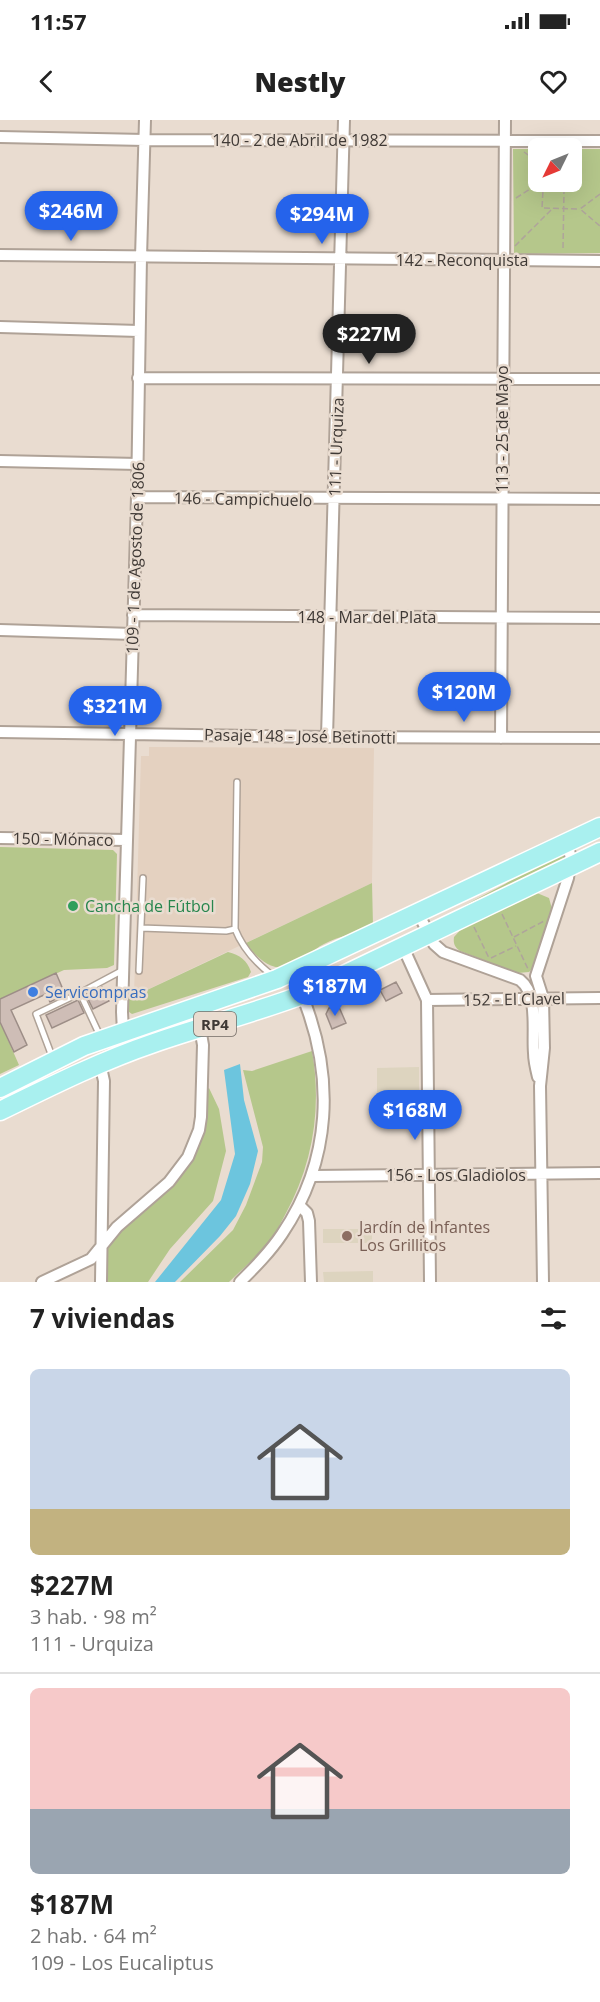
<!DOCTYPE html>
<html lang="es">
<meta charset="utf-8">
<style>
:root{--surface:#fff;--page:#f6f6f6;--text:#222;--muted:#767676;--line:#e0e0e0;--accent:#2563eb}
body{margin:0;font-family:"Open Sans",sans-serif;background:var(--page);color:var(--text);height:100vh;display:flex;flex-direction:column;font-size:22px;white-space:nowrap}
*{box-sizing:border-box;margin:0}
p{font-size:20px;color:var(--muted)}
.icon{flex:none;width:33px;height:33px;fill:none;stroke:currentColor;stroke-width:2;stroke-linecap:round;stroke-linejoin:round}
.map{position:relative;height:1162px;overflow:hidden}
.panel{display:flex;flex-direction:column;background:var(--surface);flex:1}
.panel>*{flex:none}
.needle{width:39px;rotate:227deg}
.fabs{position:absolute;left:528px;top:18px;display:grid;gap:12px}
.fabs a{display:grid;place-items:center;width:54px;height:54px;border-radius:9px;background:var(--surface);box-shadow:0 6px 24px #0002;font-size:30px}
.price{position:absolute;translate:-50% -51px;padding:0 14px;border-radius:21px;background:var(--accent);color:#fff;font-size:20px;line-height:39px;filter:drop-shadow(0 2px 3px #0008)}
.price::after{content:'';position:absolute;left:50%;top:36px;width:18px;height:14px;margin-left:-9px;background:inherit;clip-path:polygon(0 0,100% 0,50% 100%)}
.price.current{background:#222;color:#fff}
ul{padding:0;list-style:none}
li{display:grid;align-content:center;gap:12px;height:318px;padding:0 30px}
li+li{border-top:2px solid var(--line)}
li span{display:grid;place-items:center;height:186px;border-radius:9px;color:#555}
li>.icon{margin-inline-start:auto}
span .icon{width:108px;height:108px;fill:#fffc;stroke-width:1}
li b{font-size:26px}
h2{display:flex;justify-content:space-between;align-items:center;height:72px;padding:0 30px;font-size:26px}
.status{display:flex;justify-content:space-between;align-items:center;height:42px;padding:0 30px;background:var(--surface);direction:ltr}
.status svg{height:16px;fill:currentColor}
header{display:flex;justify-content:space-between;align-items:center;height:78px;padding:0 30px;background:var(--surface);font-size:27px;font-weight:800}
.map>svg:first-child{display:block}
.built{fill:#e4d1c0}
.education{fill:#ddd4bf}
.green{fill:#b5c78b}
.water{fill:#6cc5de}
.building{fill:#cebdb6;stroke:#9d8e87;stroke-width:1.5}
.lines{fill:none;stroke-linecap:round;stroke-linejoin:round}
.lane-casing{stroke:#afa297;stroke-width:8}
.street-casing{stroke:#afa297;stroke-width:14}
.primary-casing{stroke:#fff;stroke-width:21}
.path{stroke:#afa49b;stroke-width:1.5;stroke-dasharray:6 3;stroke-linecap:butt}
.lane{stroke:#fff;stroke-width:5}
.street{stroke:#fff;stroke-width:10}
.primary{stroke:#a9f0ef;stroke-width:18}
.leisure-dot{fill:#2e9e5b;stroke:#e9dcd0;stroke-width:2}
.shop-dot{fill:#3f7fe0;stroke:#e9dcd0;stroke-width:2}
.education-dot{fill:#8d6e63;stroke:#e9dcd0;stroke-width:2}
.labels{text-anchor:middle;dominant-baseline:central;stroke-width:5;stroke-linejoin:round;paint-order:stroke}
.shield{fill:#e9dcd0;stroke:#726a64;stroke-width:1.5}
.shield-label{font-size:15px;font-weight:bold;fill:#3f3935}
.street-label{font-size:16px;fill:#3f3935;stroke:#e9dcd0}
.leisure-label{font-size:16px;fill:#27864d;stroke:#e9dcd0;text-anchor:start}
.shop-label{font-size:16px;fill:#366cbe;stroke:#e9dcd0;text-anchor:start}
.education-label{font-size:16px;fill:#785e54;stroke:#e9dcd0;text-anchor:start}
</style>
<div class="status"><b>11:57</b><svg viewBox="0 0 49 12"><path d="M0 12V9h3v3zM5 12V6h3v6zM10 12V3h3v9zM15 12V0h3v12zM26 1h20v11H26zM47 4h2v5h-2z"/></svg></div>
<header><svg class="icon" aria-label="back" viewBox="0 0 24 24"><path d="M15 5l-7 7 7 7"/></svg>Nestly<svg class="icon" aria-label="heart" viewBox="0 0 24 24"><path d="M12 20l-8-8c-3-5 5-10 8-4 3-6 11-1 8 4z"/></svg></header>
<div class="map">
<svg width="600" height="1162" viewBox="0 0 600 1162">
<rect width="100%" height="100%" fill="#e9dcd0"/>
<path class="built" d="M149 627 374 628 372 763 134 876 141 636H149Z"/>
<path class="education" d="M419 947V975H377V948Z
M323 1109H372V1123H323Z
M373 1151V1162H324L323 1152Z"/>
<path class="green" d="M513 29H538V62H572V29H600V133L514 134Z
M0 727 113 730 117 734 114 845 107 848 64 850 0 879Z
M565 731 566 738 454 791 505 764 529 748Z
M372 763 373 806C357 813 339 816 324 824 313 829 301 843 293 846 274 854 256 838 246 823Z
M537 773 549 778 552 789 532 849 529 852 518 853 460 831C455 827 453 824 454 817L464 806Z
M228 832C240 835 247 840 251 852L248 857 132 894 129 892 128 879Z
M0 902 19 945 0 954Z
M312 931C322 988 313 1044 285 1095 280 1104 275 1115 269 1123 257 1137 242 1149 229 1162H180L233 1110 246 1085 262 1042 263 1027 243 950 252 951Z
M209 968 219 989 226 1031 213 1081 170 1129 148 1162H106V1134L111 1121 120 1108 183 1052 207 969Z"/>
<path class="water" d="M240 944 244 980 258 1031 250 1064 236 1096 220 1116 175 1162H155L221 1080 235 1034 224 950Z"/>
<path class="building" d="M56 853 62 867 57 869 60 877 50 882 46 874 11 890 27 925 14 932 0 902V879Z
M396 862 402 873 386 881 380 870Z
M102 867 109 881 93 889 86 875Z
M78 880 84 893 52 908 46 895Z
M339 887 346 903 332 909 326 894 329 888Z"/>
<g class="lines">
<defs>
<path id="lane" d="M237 662 235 809C243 829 257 844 273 856
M141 808 226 811 235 809
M139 851 143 758
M80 873 123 850
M53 939 36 894 80 873 101 918"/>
<path id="street" d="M0 17 145 20 600 21
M0 135 600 141
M0 207 139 211
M138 258 600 259
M0 341 138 344
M137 377 600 379
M133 495 600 498
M0 510 133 514
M0 612 327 617 600 618
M327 617 344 0
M501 618 505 0
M0 718 127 720
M418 793 434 824 443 832 520 860C539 875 532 911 534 933 534 941 536 949 538 957
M403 827 427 880 430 1162
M427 880 600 878
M123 912 122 892 137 377 141 137 145 0
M100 943 104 961 101 1162
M312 1056 600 1053
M299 1085 307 1093 309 1101 311 1162
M42 1162 91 1139 117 1107 169 1062 188 1037 199 1010 201 997 203 925 200 908
M240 1162C255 1147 270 1132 282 1114 332 1040 335 956 302 875
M543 1162 540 966 544 928 543 878 536 856 568 758 571 738 567 723"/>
<path id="primary" d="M0 968 84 926 277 859 600 707
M0 991C51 966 101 941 154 923 203 906 254 893 302 875L600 732"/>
</defs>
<use href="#lane" class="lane-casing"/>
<use href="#street" class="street-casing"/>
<use href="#primary" class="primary-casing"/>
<path class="path" d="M524 32 538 42
M600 74 580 89 600 106
M516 78 530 69 543 70 544 62
M515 126 552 89
M563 128 564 70H543L542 88 580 89
M502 794 528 849
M474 807 489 838
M514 817 544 801
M491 838 516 826"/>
<use href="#lane" class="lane"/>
<use href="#street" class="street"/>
<use href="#primary" class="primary"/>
</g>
<circle class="leisure-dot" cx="73" cy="786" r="6"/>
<circle class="shop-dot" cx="33" cy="872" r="6"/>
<circle class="education-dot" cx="347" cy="1116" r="6"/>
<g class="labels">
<rect class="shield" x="194" y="892" width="42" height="24" rx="4.5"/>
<g class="shield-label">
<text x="215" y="904">RP4</text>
</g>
<g class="street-label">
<text x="300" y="20">140 - 2 de Abril de 1982</text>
<text x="462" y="140">142 - Reconquista</text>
<text transform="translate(502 309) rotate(-90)">113 - 25 de Mayo</text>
<text transform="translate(336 327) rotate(-88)">111 - Urquiza</text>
<text transform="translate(243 379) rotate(1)">146 - Campichuelo</text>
<text transform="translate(135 438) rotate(-88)">109 - 1 de Agosto de 1806</text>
<text x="367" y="497">148 - Mar del Plata</text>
<text transform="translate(300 616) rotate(1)">Pasaje 148 - José Betinotti</text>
<text transform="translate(63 719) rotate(1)">150 - Mónaco</text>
<text transform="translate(514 879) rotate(-1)">152 - El Clavel</text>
<text x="456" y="1055">156 - Los Gladiolos</text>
</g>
<g class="leisure-label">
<text x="85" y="786">Cancha de Fútbol</text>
</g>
<g class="shop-label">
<text x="45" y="872">Servicompras</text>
</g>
<g class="education-label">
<text x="359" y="1107">Jardín de Infantes<tspan x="359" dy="18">Los Grillitos</tspan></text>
</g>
</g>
</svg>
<div class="fabs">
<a><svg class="needle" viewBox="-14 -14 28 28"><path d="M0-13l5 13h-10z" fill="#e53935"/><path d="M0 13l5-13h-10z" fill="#767676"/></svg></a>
</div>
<b class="price" style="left:71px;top:122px">$246M</b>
<b class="price" style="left:322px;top:125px">$294M</b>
<b class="price current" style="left:369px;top:245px">$227M</b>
<b class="price" style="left:464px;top:603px">$120M</b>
<b class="price" style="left:115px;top:617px">$321M</b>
<b class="price" style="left:335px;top:897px">$187M</b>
<b class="price" style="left:415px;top:1021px">$168M</b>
</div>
<section class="panel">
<h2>7 viviendas<svg class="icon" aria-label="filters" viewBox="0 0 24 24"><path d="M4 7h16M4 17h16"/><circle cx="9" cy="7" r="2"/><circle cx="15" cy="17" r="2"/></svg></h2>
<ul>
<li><span style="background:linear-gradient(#c9d6e8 75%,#c2b280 0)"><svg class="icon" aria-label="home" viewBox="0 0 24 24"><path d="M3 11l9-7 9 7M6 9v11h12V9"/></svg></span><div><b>$227M</b><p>3 hab. · 98 m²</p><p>111 - Urquiza</p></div></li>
<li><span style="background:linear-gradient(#f6c9c9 65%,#9aa5b1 0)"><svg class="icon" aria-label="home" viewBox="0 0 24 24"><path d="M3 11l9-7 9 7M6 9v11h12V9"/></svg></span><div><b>$187M</b><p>2 hab. · 64 m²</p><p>109 - Los Eucaliptus</p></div></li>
</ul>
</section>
